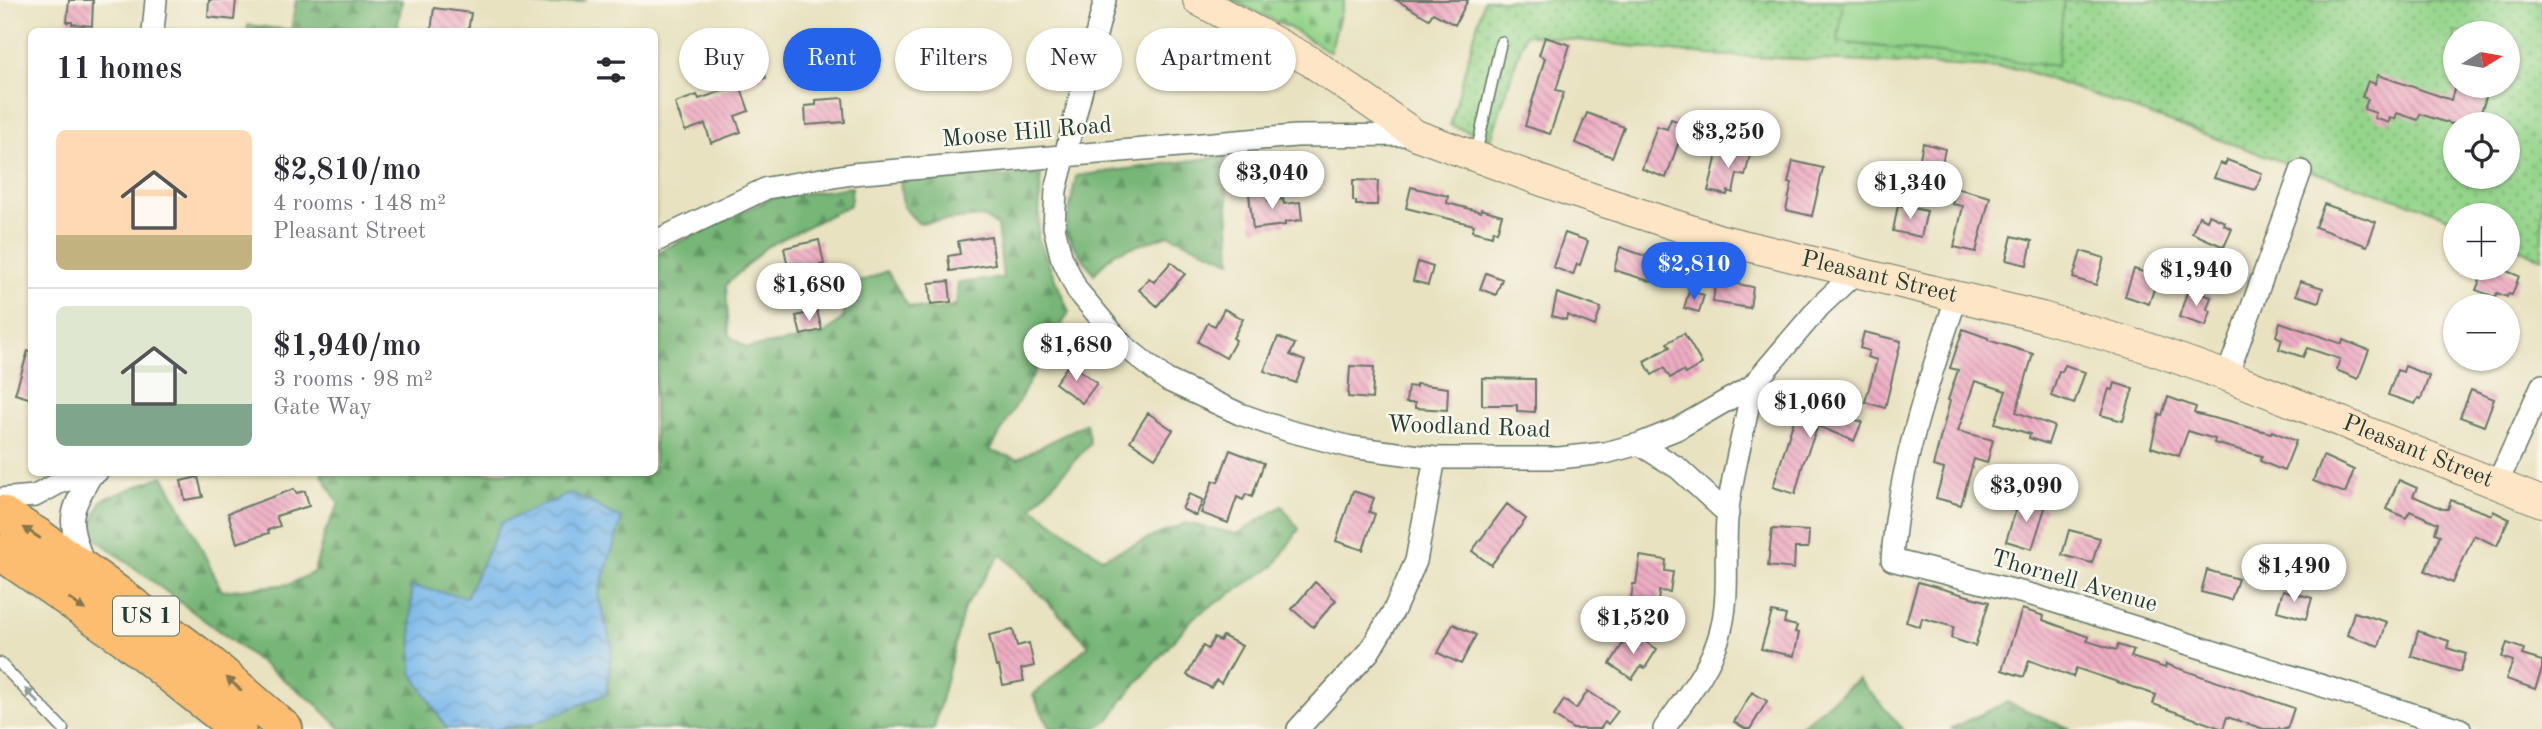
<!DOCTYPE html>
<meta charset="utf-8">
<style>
:root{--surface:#fff;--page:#f2f2f3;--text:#2b2b33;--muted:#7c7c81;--line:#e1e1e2;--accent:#2563eb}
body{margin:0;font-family:"Old Standard TT",serif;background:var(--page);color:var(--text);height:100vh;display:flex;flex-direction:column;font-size:26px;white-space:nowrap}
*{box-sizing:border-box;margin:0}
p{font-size:23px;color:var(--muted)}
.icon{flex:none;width:38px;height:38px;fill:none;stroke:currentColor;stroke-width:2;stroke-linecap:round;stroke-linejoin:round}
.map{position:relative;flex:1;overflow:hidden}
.panel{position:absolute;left:28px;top:28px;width:630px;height:448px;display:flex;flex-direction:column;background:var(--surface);border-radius:10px;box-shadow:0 2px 5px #0004}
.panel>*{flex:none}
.top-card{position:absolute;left:679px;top:28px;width:665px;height:63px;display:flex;gap:14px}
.needle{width:46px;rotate:79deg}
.controls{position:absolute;left:2443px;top:21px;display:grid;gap:14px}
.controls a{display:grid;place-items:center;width:77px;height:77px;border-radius:50%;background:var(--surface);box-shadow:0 2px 5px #0004;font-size:35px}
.price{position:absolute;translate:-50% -60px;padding:0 16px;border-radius:24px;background:#fff;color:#222;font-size:23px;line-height:46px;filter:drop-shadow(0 2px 4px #0008)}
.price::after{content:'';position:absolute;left:50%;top:42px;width:21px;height:16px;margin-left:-10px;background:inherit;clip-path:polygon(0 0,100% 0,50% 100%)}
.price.current{background:var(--accent);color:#fff}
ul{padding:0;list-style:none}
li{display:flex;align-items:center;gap:21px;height:175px;padding:0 28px}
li+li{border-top:2px solid var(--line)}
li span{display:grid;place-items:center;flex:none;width:196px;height:140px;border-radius:10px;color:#555}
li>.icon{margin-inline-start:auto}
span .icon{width:84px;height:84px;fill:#fffc;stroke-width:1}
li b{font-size:30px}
h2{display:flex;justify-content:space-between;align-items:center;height:84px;padding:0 28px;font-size:30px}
.pill{padding:0 24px;border-radius:32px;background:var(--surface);box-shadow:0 2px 5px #0004;font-size:24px;line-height:63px}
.pill.current{background:var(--accent);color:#fff}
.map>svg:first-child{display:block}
.forest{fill:url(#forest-firs);stroke:#4b7a56;stroke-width:2}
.cemetery{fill:url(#cemetery-stones);stroke:#5a8860;stroke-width:2}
.park{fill:url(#park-dots);stroke:#5a8860;stroke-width:2;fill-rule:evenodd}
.pitch{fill:#94d48b;stroke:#5a8860;stroke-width:2}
.water{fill:url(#water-waves);stroke:#4b7a90;stroke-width:2}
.building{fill:url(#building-back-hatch)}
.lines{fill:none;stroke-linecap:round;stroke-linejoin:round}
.lane-casing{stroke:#657765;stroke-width:13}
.street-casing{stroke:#657765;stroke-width:24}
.secondary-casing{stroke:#657765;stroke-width:32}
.primary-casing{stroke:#657765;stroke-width:38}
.lane{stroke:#fff;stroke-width:10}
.street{stroke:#fff;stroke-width:21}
.secondary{stroke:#fee5c5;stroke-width:30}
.primary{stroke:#fcbd6f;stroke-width:35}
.oneway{fill:#82774f}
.oneway2{fill:#8f9e9a}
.labels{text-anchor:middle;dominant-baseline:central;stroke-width:5;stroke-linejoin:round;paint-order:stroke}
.shield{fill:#fbf7ec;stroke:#61756b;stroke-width:2}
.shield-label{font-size:23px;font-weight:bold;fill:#1f3d34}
.street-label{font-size:24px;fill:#1f3d34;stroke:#fbf7ec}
</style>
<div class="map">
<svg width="2542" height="729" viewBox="0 0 2542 729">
<defs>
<pattern id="forest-firs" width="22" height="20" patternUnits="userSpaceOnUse" patternTransform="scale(1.75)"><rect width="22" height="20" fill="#77b677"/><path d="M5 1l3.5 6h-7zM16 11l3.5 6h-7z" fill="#619562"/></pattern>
<pattern id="cemetery-stones" width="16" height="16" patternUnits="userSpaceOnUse" patternTransform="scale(1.75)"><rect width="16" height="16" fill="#94d48b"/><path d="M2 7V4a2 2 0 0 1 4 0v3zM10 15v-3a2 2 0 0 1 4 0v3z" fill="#78ad72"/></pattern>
<pattern id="park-dots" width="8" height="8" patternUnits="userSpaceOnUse" patternTransform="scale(1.75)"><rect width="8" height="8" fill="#94d48b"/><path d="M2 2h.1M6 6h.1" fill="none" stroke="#78ad72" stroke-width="1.8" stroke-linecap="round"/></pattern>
<pattern id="water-waves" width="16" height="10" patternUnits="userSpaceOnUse" patternTransform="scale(1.75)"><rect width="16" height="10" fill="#77b7eb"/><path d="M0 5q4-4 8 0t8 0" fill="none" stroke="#6196bf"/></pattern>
<pattern id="building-back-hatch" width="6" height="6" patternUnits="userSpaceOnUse" patternTransform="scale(1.75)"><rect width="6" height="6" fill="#efadc4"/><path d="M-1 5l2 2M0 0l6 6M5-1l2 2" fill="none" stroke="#c18ea0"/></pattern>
</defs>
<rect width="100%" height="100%" fill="#fbf7ec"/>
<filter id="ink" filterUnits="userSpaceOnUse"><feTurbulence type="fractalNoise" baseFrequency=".0143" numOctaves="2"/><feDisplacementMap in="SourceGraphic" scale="14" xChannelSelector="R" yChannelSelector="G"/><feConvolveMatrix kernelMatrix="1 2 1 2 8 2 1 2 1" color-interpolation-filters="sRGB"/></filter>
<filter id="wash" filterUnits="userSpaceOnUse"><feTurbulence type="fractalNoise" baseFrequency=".00686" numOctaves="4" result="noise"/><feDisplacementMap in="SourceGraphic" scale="28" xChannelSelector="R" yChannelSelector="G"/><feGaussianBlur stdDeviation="1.57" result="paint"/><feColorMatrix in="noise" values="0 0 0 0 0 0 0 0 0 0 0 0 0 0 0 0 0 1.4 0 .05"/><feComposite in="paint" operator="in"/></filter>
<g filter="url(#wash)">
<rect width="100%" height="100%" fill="#e8e2c1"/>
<path class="forest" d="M296 0H402L397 31H247L248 25 291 30Z
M496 0H587L551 6Z
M1225 156 1231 261 1169 235 1114 253 1094 274 1065 233 1076 176Z
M1041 175 1038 238 1069 312 990 451 1018 459 1086 423 1090 444 1032 507 1102 558 1186 523 1237 534 1282 506 1299 529 1274 566 1194 617 1124 698 1110 719 1095 729H1050L1033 695 1089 645 1001 554 964 608 934 729H341L316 704 88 533 102 500 163 476 186 517 222 591 290 584 314 572 325 532 339 504 321 473 654 472 655 253 772 198 852 187 850 205 766 247 726 285 729 335 746 348 822 336 844 317 841 290 887 271 908 306 934 310 956 305 958 283 1003 278 997 225 982 217 918 223 903 207 900 180Z
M1858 679 1903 729H1797Z
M2007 702 2070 729H1950Z"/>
<path class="cemetery" d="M1231 0H1344L1330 52 1288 27Z"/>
<path class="park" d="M1484 0H2542V258L2508 244V215H2455V221L2428 209 2286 163 2020 69 1707 55 1525 34 1491 139 1450 125ZM2455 33H2508V86H2455ZM2455 124H2508V177H2455Z"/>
<path class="pitch" d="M1843 0H2064L2057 66 1838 42Z"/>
<path class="water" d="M571 493 622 519 598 595 612 646 606 694 533 724 497 729H447L412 673 411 586 466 597 501 523Z"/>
<g id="blocks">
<path class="building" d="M69 0H93L92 26 72 24V22H67Z
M209 0H236L234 20 208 17Z
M1396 0H1468L1455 25 1433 13 1429 19Z
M434 8 471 13 468 32H431Z
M1545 37 1570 45 1556 90 1564 92 1550 134 1525 126 1545 58 1539 55Z
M761 52 766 78 747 82 741 56Z
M919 55 954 62 949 86 914 79Z
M2378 75 2451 100 2455 86 2486 97 2477 124H2451L2420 114 2418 120 2397 113 2395 119 2390 118 2389 123 2374 118 2376 113 2364 109 2368 99 2362 97 2368 81 2375 84Z
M740 85 749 111 735 116 741 132 711 143 705 124 685 131 675 103 697 95 699 99Z
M843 98 845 122 806 125 805 106 816 105V100Z
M1587 113 1624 127 1612 157 1575 143Z
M1671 119 1697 128 1690 148 1678 144 1666 178 1642 169 1657 126 1667 129Z
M1757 130 1774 133 1770 153 1753 149Z
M1923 143 1945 149 1939 177 1917 172Z
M1719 147 1750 155 1745 176 1737 174 1733 193 1728 191 1727 195 1708 191Z
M2227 160 2262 173 2256 190 2214 178 2220 163 2225 165Z
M1793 161 1823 168 1812 216 1786 210 1792 183H1788Z
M1353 180 1378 181 1377 205H1356V201H1353Z
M1411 187 1448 196 1447 203 1481 212V209L1502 215 1497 232 1493 230 1492 236 1472 231 1474 225 1406 208Z
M1956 188 1990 197 1976 252 1954 247 1963 206 1952 204Z
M1267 192 1268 201 1283 199 1284 204 1300 202 1302 220 1285 222V225L1253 229 1249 194Z
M2324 204 2376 222 2367 246 2315 227Z
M1898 205 1927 211 1921 237 1893 231Z
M2209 215 2225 222 2224 225 2232 229 2224 247 2192 233 2199 216 2207 220Z
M1565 233 1588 241 1580 265 1577 264 1573 275 1553 267Z
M991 236 995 264 950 271 948 256 960 254 958 241Z
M2012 236 2032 241 2027 265 2006 260Z
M819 240 824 264 789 272 784 248Z
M1620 247 1659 261 1653 282 1614 270Z
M2081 251 2104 258 2096 285 2073 278Z
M1171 262 1185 274 1157 306 1139 290 1149 278 1154 282Z
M1418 262 1433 267 1428 285 1413 281Z
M2485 268H2499L2519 276 2512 295 2508 294 2507 297 2497 293 2495 297 2476 290Z
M2134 269 2158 277 2149 304 2125 296Z
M1486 273 1502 279 1496 295 1480 289Z
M949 281 951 302 931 304 929 283Z
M1721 281 1753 287 1750 308 1713 302 1715 285 1720 286Z
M2300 281 2323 288 2319 302 2296 295Z
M2188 289 2211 297 2207 309 2211 311 2206 326 2179 317Z
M1689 291 1704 295 1699 312 1684 308Z
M1557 293 1601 308 1595 326 1567 315 1566 320 1552 316Z
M1224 309 1243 319 1233 338 1236 340 1226 358 1198 342 1208 323 1215 326Z
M817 311 822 330 801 335 796 316Z
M2280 322 2342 344 2343 340 2369 350 2358 379 2336 370 2340 359 2307 348 2303 357 2279 349 2282 339 2276 336Z
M1963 329 1988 338V340L2033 354 2016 412 2054 426 2048 444 2029 438 2030 434 1995 423 2006 391 1975 381 1958 431 1993 440 1987 463 1974 459 1961 505 1936 498 1944 469 1933 466 1950 401 1948 400 1958 370 1950 368Z
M1864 332 1901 341 1885 408 1865 402 1877 360 1867 357 1869 351 1860 348Z
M1684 333 1702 364 1685 374 1683 371 1670 378 1664 368 1652 375 1644 361 1670 347 1667 343Z
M1278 337 1295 344 1290 355 1305 361 1296 383 1264 371Z
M28 351H32V399L15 394Z
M1070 363 1097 383 1082 403 1055 383Z
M2065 365 2085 372 2074 404 2051 396 2059 371 2062 372Z
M1350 366 1374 367 1372 399 1348 397Z
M2405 366 2429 376 2421 399 2418 398 2415 404 2388 395 2397 370 2403 372Z
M1482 378 1535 379V412L1517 411V405H1482Z
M2115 383 2133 389 2123 421 2101 415 2109 389 2113 390Z
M1416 384 1448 388 1447 410 1415 408V403H1406L1408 386 1416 387Z
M2471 390 2494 399 2484 426 2460 417Z
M2168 397 2196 407 2194 413 2271 433 2272 431 2296 441 2284 471 2260 461 2262 456 2214 443 2215 439 2188 431 2179 456 2151 447 2159 414 2162 415Z
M1805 400 1862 422 1854 441 1818 426 1803 464 1795 494 1773 487 1798 407 1802 408Z
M1148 413 1173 430 1155 458 1130 441Z
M1230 450 1264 463 1252 497 1246 494 1243 500 1237 497 1228 523 1201 513 1213 481 1218 482Z
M2323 456 2354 470 2345 493 2313 481Z
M198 477 203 497 185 500 181 481Z
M2399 480 2417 488 2413 496 2443 509H2448L2451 500 2492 515 2493 511 2509 519 2497 546 2474 535 2453 583 2425 571 2440 535 2435 533 2438 523 2410 511 2406 518 2386 509Z
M294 489 296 493 305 491 309 506 276 516 280 526 268 530 269 533 237 543 228 513Z
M1353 491 1374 498 1369 512 1375 514 1363 550 1336 541Z
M1189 494 1203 500 1196 516 1182 509Z
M2019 500 2045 508 2032 549 2006 541Z
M1507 504 1526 519 1491 565 1472 551Z
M1772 529 1809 531 1808 548H1795L1794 569 1768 566Z
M2069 530 2100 538 2092 563 2062 555Z
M1640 556 1666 560 1665 571 1673 572 1670 592 1659 591 1658 603 1631 600 1633 584H1636Z
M2207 570 2238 579 2231 600 2201 592Z
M1315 582 1336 600 1313 627 1292 609Z
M1918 582 1989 602 1975 646 1951 638 1954 627 1922 618 1920 627 1906 622Z
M2283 590 2312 598 2306 619 2277 611Z
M2022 609 2044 616 2043 620 2089 637 2087 641 2116 650 2118 645 2134 650 2131 657 2165 668 2166 664 2294 708 2287 729H2264L2227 717 2223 729 2153 704 2156 695 2076 668 2073 677 2029 660 2024 677 2002 670Z
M1772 612 1786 615 1784 623 1797 626 1795 632 1799 633 1794 656 1761 649Z
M2354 612 2387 622 2379 646 2347 635Z
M1453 624 1476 635 1461 664 1438 653Z
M1013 630 1017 646 1029 643 1034 666 1021 669 1024 681 1003 685 999 666 996 667 989 635Z
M2418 631 2449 641 2447 648 2466 654 2460 672 2411 656Z
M1630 632 1657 649 1645 668 1641 666 1632 679 1610 664Z
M1223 636 1242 646 1221 683 1216 680 1211 688 1187 675 1203 646 1208 649 1214 638 1220 641Z
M2507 643 2524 649 2522 655 2542 661V669L2535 689 2506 679 2513 661 2502 657Z
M1588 691 1618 711 1608 724 1605 722 1600 729H1573L1554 716 1564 700 1576 709Z
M1752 692 1767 701 1750 729H1746L1734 722Z"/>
</g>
</g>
<g filter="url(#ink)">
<use href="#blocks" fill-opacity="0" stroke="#657765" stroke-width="2"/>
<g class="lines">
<defs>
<path id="lane" d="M1476 154 1501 42
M0 663 63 729"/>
<path id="street" d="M1105 0 1056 190 1054 227 1061 256 1077 290 1122 344 1167 380 1240 414 1289 431 1351 447 1435 458H1559L1605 453 1639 444 1677 429 1752 386 1820 306 1856 272
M153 32 156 0
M654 242 767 188 852 174 1296 136 1416 135
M1957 296C1928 382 1898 469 1892 560L2036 596 2460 729
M2227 376 2301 171
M1639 444 1678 468 1728 514
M2497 484 2542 385
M0 499 35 496 59 483 97 472
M85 568C68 518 66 519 93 472
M1298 729 1369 652 1394 610 1416 561 1435 458
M1664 729C1684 700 1709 670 1719 637 1731 598 1724 557 1727 519 1731 474 1745 431 1752 386"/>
<g id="secondary">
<path id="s1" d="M1198 0 1310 61 1416 135 1564 189 1718 239 2042 317 2145 347 2227 376 2542 502"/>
</g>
<path id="primary" d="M0 513 38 536 106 585 208 662 285 729
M0 552 124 638 238 729"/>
</defs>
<use href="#lane" class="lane-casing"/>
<use href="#street" class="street-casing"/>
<use href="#secondary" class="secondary-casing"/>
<use href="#primary" class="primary-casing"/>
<use href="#lane" class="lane"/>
<use href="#street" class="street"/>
<use href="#secondary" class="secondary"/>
<use href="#primary" class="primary"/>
</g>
<defs><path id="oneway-solid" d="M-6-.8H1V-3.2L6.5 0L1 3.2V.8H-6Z" transform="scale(1.75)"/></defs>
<g class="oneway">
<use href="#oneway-solid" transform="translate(32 533) rotate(-147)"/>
<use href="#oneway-solid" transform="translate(77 604) rotate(36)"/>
<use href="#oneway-solid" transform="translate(234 684) rotate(-139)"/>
</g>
<use class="oneway2" href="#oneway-solid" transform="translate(32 696) rotate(-134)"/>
</g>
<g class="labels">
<rect class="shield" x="113" y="596.5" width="66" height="39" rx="5"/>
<g class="shield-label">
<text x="146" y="616">US 1</text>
</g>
<g class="street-label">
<text transform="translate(1027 133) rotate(-5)">Moose Hill Road</text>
<text stroke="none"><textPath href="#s1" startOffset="742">Pleasant Street</textPath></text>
<text transform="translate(1469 428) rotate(2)">Woodland Road</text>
<text stroke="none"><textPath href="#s1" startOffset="1309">Pleasant Street</textPath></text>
<text transform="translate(2074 582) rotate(16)">Thornell Avenue</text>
</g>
</g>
</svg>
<div class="controls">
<a><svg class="needle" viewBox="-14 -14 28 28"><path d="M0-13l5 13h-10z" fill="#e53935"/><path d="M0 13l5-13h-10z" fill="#7c7c81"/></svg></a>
<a><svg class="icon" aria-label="locate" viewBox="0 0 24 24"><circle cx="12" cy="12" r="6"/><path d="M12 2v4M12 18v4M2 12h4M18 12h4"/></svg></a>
<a>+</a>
<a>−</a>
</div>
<b class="price" style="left:1728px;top:170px">$3,250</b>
<b class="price" style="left:1272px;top:211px">$3,040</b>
<b class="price" style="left:1910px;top:221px">$1,340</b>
<b class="price current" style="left:1694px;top:302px">$2,810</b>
<b class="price" style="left:2196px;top:308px">$1,940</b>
<b class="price" style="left:809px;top:323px">$1,680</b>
<b class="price" style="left:1076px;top:383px">$1,680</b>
<b class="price" style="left:1810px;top:440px">$1,060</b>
<b class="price" style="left:2026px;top:524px">$3,090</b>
<b class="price" style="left:2294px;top:604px">$1,490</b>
<b class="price" style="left:1633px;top:656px">$1,520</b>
<div class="top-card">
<a class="pill">Buy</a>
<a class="pill current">Rent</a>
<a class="pill">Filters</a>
<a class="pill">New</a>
<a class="pill">Apartment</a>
</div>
<section class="panel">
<h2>11 homes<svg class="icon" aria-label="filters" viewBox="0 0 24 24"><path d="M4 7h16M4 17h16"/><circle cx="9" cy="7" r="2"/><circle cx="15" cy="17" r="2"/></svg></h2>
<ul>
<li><span style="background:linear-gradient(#ffd9b3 75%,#c2b280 0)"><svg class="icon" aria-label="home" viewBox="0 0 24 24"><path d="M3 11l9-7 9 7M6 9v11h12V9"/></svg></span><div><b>$2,810/mo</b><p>4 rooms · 148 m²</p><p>Pleasant Street</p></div></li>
<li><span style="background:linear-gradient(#dfe7d0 70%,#7fa58c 0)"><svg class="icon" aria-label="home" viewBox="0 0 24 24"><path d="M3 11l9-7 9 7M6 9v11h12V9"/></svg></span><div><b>$1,940/mo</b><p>3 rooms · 98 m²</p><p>Gate Way</p></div></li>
</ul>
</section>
</div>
